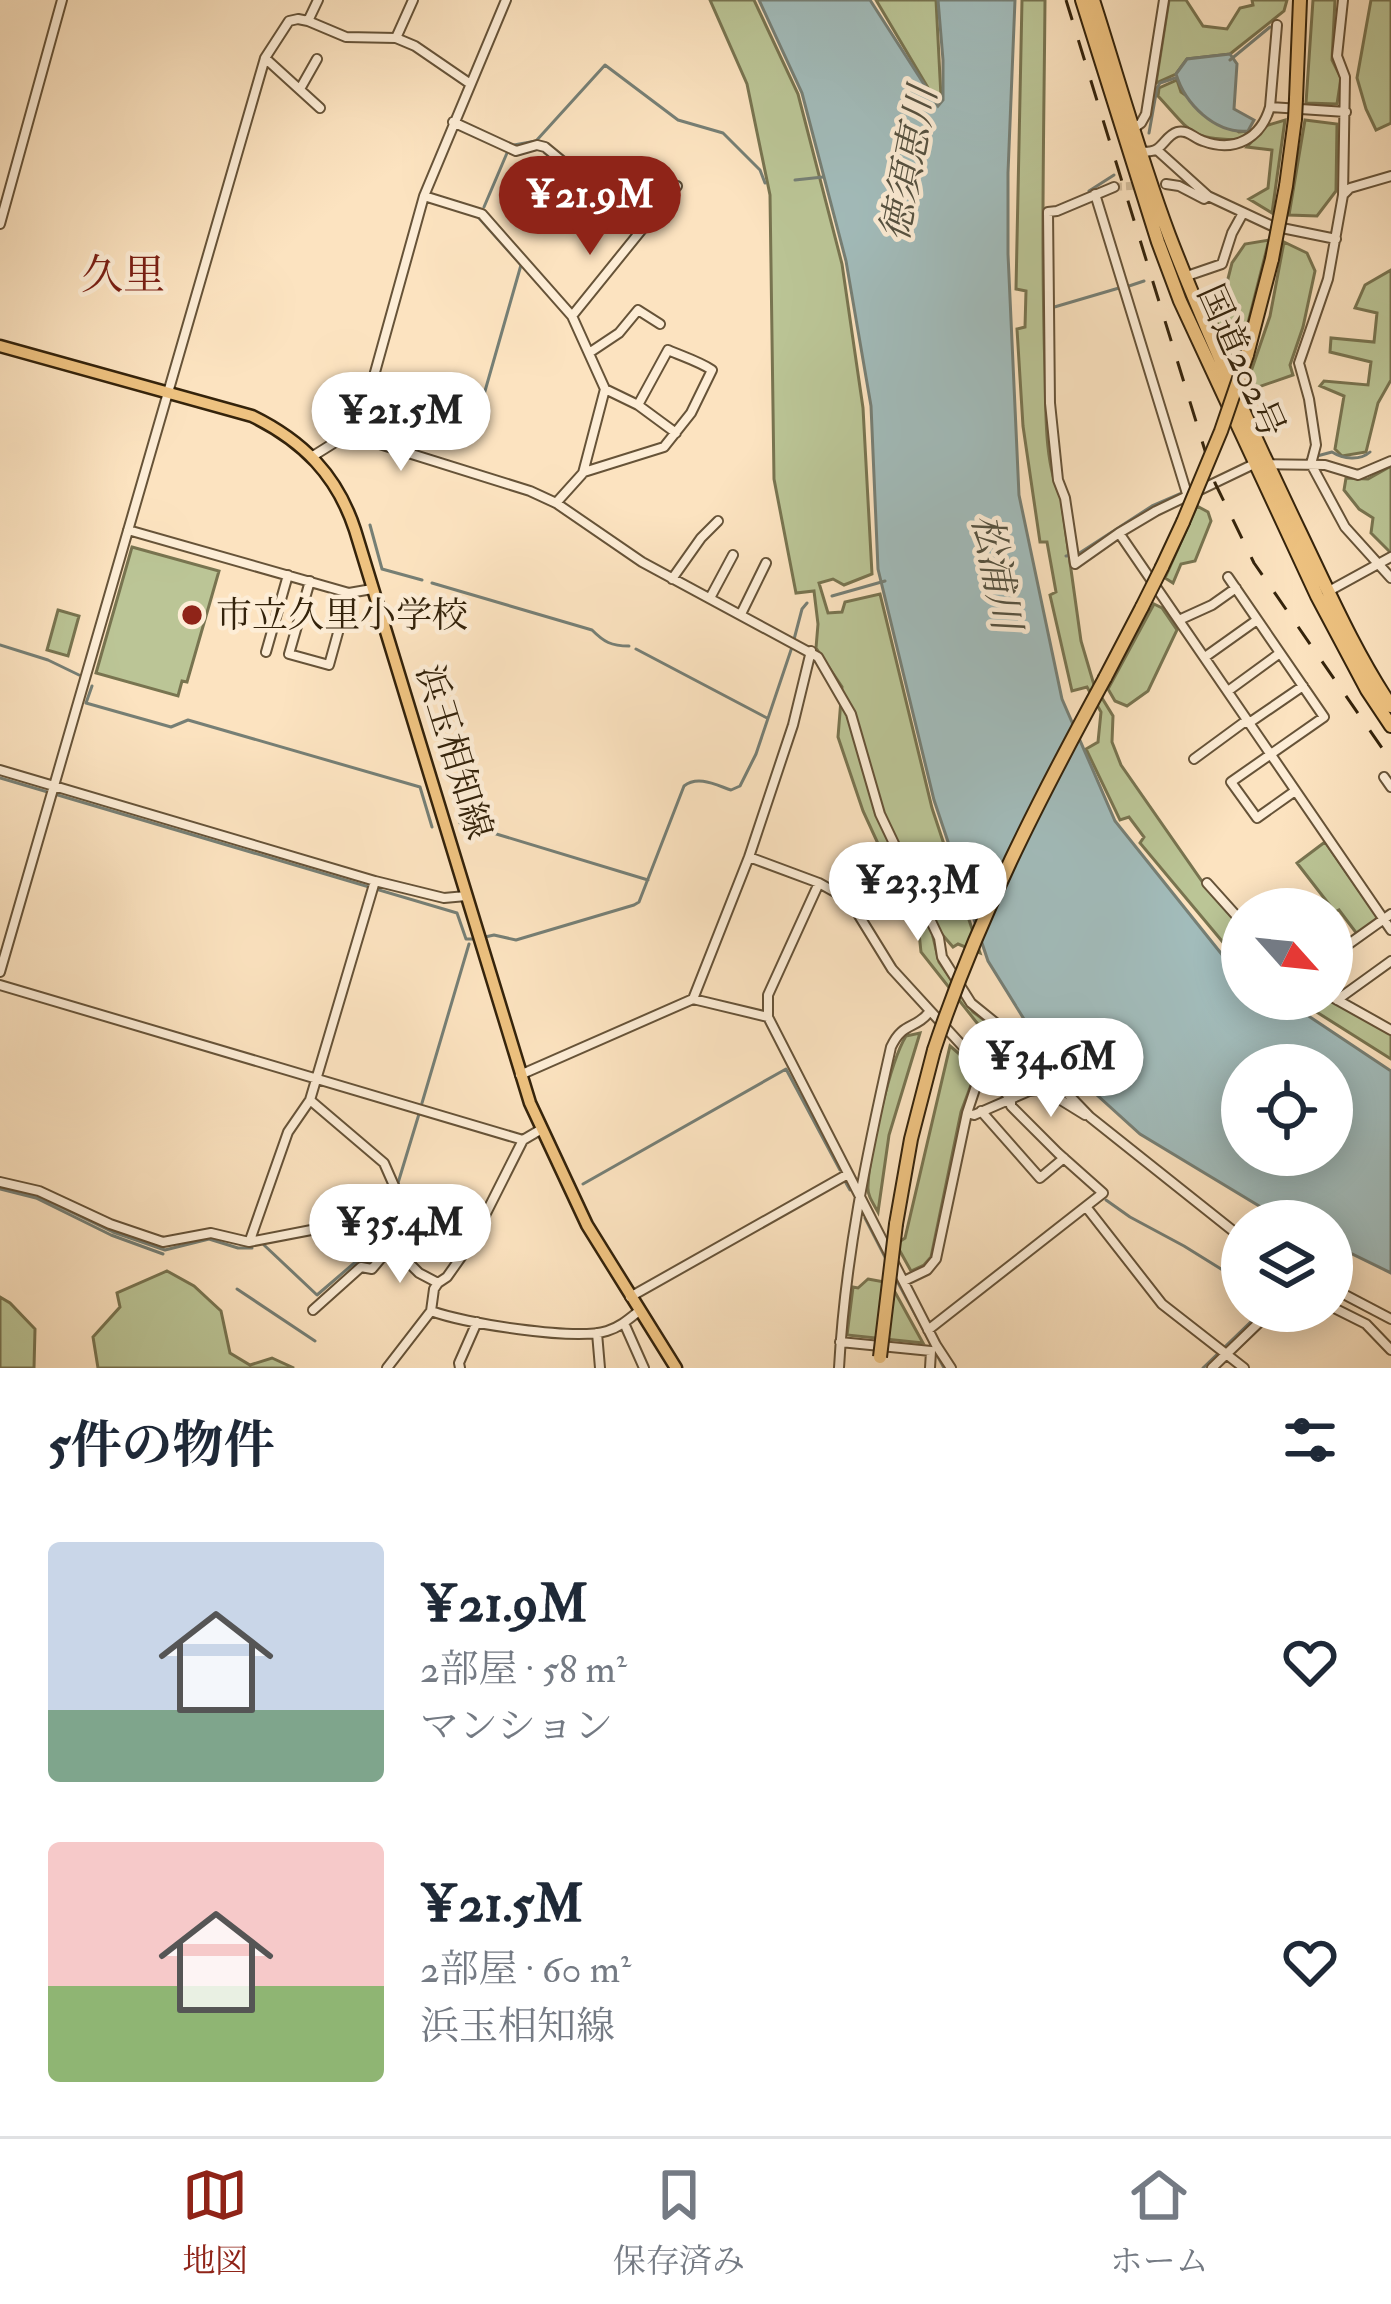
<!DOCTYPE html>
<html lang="ja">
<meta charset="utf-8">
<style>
:root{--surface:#fff;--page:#f2f2f3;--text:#1f2937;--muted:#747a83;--line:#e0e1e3;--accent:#8f2418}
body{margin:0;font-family:"IM FELL Double Pica","Noto Serif JP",serif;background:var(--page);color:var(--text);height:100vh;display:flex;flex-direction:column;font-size:45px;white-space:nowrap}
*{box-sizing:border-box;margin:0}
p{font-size:39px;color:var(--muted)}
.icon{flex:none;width:66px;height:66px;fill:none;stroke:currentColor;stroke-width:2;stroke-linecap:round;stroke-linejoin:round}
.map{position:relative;height:1368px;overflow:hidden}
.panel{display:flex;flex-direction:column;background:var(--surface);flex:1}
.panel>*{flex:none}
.needle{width:78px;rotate:117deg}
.fabs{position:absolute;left:1221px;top:888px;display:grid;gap:24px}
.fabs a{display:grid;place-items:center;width:132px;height:132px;border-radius:50%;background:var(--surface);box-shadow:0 6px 30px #0003;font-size:60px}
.price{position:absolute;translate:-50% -102px;padding:0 27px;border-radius:42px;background:#fff;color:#222;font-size:39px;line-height:78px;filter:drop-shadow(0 3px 6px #0008)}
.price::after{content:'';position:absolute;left:50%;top:72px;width:36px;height:27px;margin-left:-18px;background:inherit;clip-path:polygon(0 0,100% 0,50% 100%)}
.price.active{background:var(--accent);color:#fff}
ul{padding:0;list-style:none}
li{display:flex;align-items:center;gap:36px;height:300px;padding:0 48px}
li span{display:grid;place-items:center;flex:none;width:336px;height:240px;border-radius:12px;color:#555}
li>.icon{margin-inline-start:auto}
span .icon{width:144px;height:144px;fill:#fffc;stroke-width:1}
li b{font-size:51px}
h2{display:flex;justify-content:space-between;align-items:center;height:144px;padding:0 48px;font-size:51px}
.dock{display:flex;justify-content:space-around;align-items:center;height:168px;border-top:3px solid var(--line);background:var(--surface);font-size:33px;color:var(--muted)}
.dock a{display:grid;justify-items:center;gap:6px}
.dock .active{color:var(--accent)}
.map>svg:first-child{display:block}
.green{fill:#bbc596;stroke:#787450;stroke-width:3}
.water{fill:#a2bcbb;stroke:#767f75;stroke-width:3;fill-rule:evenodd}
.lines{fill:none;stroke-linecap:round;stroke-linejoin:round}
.stream{stroke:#767f75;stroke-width:3}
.minor-tunnel{stroke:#d4bd9c;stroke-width:8;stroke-dasharray:8 4;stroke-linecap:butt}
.minor-casing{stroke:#665338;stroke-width:12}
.major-casing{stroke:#34230b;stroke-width:15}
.highway-casing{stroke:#34230b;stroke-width:16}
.minor{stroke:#fdedd6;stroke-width:8}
.major{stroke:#eec280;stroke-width:10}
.highway{stroke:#eec280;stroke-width:12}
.rail{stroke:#34230b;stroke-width:3;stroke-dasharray:21 21;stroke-linecap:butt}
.highway-bridge-casing{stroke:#34230b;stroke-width:16;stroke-linecap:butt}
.highway-bridge{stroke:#eec280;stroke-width:12}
.poi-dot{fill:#8f2418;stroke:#fdedd6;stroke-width:4.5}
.labels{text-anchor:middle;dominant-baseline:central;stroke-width:9;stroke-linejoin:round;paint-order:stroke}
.street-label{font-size:36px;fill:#34230b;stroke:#fdedd6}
.poi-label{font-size:36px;fill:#34230b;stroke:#fdedd6;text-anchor:start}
.water-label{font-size:39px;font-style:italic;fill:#555140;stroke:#fdedd6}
.quarter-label{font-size:42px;fill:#7a1f14;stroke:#fdedd6}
</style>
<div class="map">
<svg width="1391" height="1368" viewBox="0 0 1391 1368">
<rect width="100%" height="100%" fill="#fce3c0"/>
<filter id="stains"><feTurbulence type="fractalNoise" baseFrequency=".00167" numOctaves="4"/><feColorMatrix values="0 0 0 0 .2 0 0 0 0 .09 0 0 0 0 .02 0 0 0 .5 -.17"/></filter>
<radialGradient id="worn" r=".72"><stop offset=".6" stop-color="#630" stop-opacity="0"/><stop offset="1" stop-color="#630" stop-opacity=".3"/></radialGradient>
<path class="green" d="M710 0H754L798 94 842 264 863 408 872 574 844 585 833 579 819 583 828 613 842 612 845 602 880 594 932 808 980 953 958 944 953 947 940 932 933 937 939 962 973 1012 998 1030 1048 1085 1038 1087 1000 1042H992L921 952 919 933 863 811 838 737 842 687 816 648 818 624 814 591 796 593 774 479 770 195 747 84Z
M876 0H936L941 97 937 103Z
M1022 0H1045C1044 124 1041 247 1045 371 1046 409 1044 465 1061 498L1081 641 1094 685 1113 716 1112 742 1121 765 1206 887 1242 927V965L1140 843 1144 837 1129 817 1120 820 1086 749 1098 742 1101 712 1087 687 1072 691 1050 595 1056 592 1047 542H1040L1023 426 1017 329 1025 327 1026 291 1016 289Z
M1169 0H1186L1203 26 1227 29 1240 8 1253 5 1252 0H1287L1284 11 1230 54 1187 59 1176 74 1156 83Z
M1313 0H1335L1332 60 1341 78 1337 104 1306 103Z
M1371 0H1391V123L1376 130 1366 109 1357 78Z
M1177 80 1181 92 1239 132 1248 131 1243 140C1190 140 1192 133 1158 96L1159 88Z
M1285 120 1272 213 1249 199 1268 188 1272 150 1247 147 1265 126Z
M1305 120 1337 124 1336 191 1317 216 1289 215Z
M1269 240 1237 366 1217 322 1232 263 1245 244Z
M1284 242 1307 253 1315 271 1303 327 1290 365 1293 375 1244 392 1270 316Z
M1391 270V380L1378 403 1366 452 1342 456 1335 449 1344 396 1320 386 1324 381 1368 385 1371 362 1330 352 1331 338 1374 342 1377 313 1355 308 1365 285Z
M1391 466V552H1390L1371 533 1373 518 1359 509 1344 490 1346 478 1368 479Z
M1197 506 1208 512 1211 521 1195 561 1181 564 1173 583 1165 578Z
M132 547 219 571 187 682 182 681 178 696 96 673Z
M1154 604 1162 608 1177 630 1148 691 1127 706 1115 701 1108 689Z
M58 610 79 616 68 656 47 650Z
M1325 842 1377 916 1376 921 1357 934 1339 910 1335 912 1297 863Z
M1296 999H1331L1391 1033V1059Z
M920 1033 889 1135 878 1212C873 1203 867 1195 868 1186 869 1154 890 1062 906 1036Z
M950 1046 977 1069 961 1112 931 1257 924 1265 911 1271 896 1244 905 1238Z
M167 1271 194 1286 221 1311 230 1353 250 1365 272 1358 294 1368H98L93 1337 120 1307 117 1293Z
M868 1279 890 1283 923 1343 847 1335 853 1287 858 1288Z
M0 1297 10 1303 35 1329 34 1368H0Z"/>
<path class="water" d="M759 0H870L938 106 943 100V60L938 0H1015L1008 173V254L1019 495 1062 699 1115 821 1228 962 1242 971V999H1283L1391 1071V1273L1332 1244V1221H1284L1140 1134 1087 1086 1027 1024 988 961 934 800 878 569 871 406 846 261 802 93ZM1242 1065H1332V1155H1242Z
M1230 54 1237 64 1234 109 1254 120 1248 131C1215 134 1185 104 1176 74L1187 59Z"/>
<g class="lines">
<path class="stream" d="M1230 60 1270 27
M1149 133 1157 88 1160 83 1175 78
M514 145 536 141 605 65 678 120 723 133 760 170 765 183
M795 180 823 177
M1089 191 1114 175
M484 207 507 153
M479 218 521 265 481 405
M1129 286 1144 281
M1051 308 1119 288
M1317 456 1332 452C1343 459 1360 461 1370 452
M370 525 382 569 422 580
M1066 556 1078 554 1152 506 1182 493
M432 583 592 630C604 642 611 646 629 646
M832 596 885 581
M0 645 48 660 79 675
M636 649 767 718
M92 686 86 703 171 727 188 720 420 787 432 827
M0 778 457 913 466 939H476
M460 823 648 880
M485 937 494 935 516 940 634 905 639 902 684 786C698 775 716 785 731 790L740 786 756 754 792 647 802 609 807 603
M422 1103 469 944
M846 1183 850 1190
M583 1184 786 1069 840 1170
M0 1186 36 1195 113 1232 165 1250 209 1239 238 1248H252
M0 1189 36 1198 111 1235 163 1254
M1106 1200 1130 1217 1184 1246 1242 1282
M865 1218 886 1259
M392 1227 393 1219 402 1205 404 1197 398 1183 419 1114
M264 1245 317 1295 359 1259 369 1263 383 1246
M896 1279 944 1368
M237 1289 315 1341
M1203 1368 1262 1311"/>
<path class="minor-tunnel" d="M1114 187 1166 184"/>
<defs>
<path id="minor" d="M1343 0 1337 56 1345 77 1343 195 1328 279 1299 363 1309 399 1316 445 1311 464 1345 527 1391 578
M308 21 318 0
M396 38 413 0
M265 58 320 108
M300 89 317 59
M1270 107 1346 112
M453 122 516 151 537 145 545 147 642 227
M1134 128 1141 123 1146 114 1164 0
M1157 150 1208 196 1272 226 1336 239
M1136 152C1143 151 1149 153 1155 150 1163 147 1167 135 1177 132 1187 129 1194 138 1203 141 1235 153 1261 138 1270 107L1277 25
M1166 184 1179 186 1204 199 1207 197
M1114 187 1057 211 1048 212 1050 403 1058 480 1065 498 1075 564 1119 533 1156 511 1254 464 1325 465 1358 475 1391 461
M1095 194 1188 497
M1344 194 1350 188 1391 176
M424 196 482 214 572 316 605 389 583 473 556 503
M0 224 62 0
M1187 276 1222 264 1232 233 1243 213
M572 316 677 186
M589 353 619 333 638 310 660 324
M605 389 638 405 676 433
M357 437 424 196 506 0
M313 456 337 441 357 437 530 491 556 503 642 562 818 657 851 714 880 814 939 938 942 957 971 1003 1013 1037 1090 1117 1242 1238
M584 472 664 447 691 413 712 370C698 361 684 357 668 350L638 405
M128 530 349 593 372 589
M1119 533 1391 930
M1228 577 1324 717 1231 782 1257 818 1295 791
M672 579 701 538 718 521
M310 581 289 654 329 665 349 593
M1329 591 1391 557
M710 598 733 555
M741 614 766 563
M1179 620 1212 605 1236 588
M266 652 288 575
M1205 657 1257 620
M1228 691 1280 653
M1194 759 1243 723H1249L1303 686
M0 770 375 881 444 898 466 896
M1384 777 1391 787
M749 857 819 883 835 892 855 909 892 969 1011 1099V1106L1058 1153 1103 1193 928 1330
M819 883 768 995V1017L936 1345 951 1368
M1207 883 1242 922
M1332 956 1391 914
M0 972 265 58 289 21 298 19 308 21 346 37 396 38 415 46 469 83
M0 985 523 1140
M1332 997 1391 1030
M693 999 749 857 793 725 811 651
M1337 1000 1391 961
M520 1075 693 999 768 1017
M310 1100 384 1163 399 1197 385 1221 389 1242
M981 1111 1040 1178 1064 1158
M967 1113 974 1115 1029 1091 1043 1089 1085 1115
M0 1182 39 1191 110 1224 163 1242 211 1233 249 1242 332 1226 352 1228 389 1243 419 1273 438 1283
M1087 1208 1162 1304 1244 1368
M250 1240 288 1132 310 1100 375 881
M904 1281 927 1270 936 1259 967 1113 982 1068
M1332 1288 1391 1319
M630 1297 848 1174
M1332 1307 1366 1324 1391 1350
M313 1310 361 1267 372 1269 392 1245
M431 1311C464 1323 574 1341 607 1331 620 1327 629 1319 639 1311
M624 1323 644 1368
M597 1333 600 1368
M840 1342 931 1351
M387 1368 431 1311 434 1289 438 1283 447 1277 471 1243 523 1140 540 1130
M460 1368 459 1363 477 1322
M839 1368C845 1258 867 1153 891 1047 903 1021 916 1030 930 1011
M930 1368 931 1351
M1212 1368 1271 1311"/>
<path id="major" d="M0 346 252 416C303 441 337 475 355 530L530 1103 587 1225 676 1368"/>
<path id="highway" d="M1082 0 1158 242 1180 301 1317 596 1367 690 1391 726
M1093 0C1118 78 1140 158 1169 235 1207 334 1252 432 1298 528 1327 588 1354 651 1391 706
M1296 99 1300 0
M1286 186 1295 119
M1247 355 1272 259
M1162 567 1183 522
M1105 678 1142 607
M896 1224 911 1139 934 1050"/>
</defs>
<use href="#minor" class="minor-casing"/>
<use href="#major" class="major-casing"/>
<use href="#highway" class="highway-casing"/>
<use href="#minor" class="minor"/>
<use href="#major" class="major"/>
<use href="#highway" class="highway"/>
<path class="rail" d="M1066 0 1215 483 1254 563 1391 761"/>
<defs>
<path id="highway-bridge" d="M1295 119 1296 99
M1272 259 1286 186
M1183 522 1221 431 1247 355
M1142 607 1162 567
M934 1050C978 917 1038 801 1105 678
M880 1357 896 1224"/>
</defs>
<use href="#highway-bridge" class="highway-bridge-casing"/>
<use href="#highway-bridge" class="highway-bridge"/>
</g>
<circle class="poi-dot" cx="192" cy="615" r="12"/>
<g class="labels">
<g class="street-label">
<text transform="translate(1241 361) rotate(66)">国道202号</text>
<text transform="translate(454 752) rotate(73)">浜玉相知線</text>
</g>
<g class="poi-label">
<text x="216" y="615">市立久里小学校</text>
</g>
<g class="water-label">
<text transform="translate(909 164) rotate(-79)">徳須恵川</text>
<text transform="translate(996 572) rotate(79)">松浦川</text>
</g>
<g class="quarter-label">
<text x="123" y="276">久里</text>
</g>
</g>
<rect width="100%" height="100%" filter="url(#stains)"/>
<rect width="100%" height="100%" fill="url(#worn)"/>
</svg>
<div class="fabs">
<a><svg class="needle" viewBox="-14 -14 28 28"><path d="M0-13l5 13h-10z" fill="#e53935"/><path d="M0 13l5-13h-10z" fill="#747a83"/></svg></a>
<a><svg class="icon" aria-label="locate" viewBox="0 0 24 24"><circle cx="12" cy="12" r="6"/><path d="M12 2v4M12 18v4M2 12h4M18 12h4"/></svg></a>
<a><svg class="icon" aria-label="layers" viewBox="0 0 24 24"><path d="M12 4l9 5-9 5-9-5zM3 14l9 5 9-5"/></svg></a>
</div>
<b class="price active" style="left:590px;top:258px">¥21.9M</b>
<b class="price" style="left:401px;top:474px">¥21.5M</b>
<b class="price" style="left:918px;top:944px">¥23.3M</b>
<b class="price" style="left:1051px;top:1120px">¥34.6M</b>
<b class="price" style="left:400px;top:1286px">¥35.4M</b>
</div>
<section class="panel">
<h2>5件の物件<svg class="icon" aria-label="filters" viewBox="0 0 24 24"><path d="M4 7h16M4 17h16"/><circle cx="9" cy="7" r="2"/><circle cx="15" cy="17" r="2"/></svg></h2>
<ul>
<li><span style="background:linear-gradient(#c9d6e8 70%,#7fa58c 0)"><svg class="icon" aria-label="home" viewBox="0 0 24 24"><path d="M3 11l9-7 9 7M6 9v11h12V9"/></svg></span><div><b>¥21.9M</b><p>2部屋 · 58 m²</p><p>マンション</p></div><svg class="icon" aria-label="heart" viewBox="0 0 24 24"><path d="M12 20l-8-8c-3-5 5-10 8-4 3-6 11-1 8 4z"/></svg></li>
<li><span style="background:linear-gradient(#f6c9c9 60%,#8fb573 0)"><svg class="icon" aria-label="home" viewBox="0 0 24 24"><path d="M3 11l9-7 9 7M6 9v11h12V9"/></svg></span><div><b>¥21.5M</b><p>2部屋 · 60 m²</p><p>浜玉相知線</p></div><svg class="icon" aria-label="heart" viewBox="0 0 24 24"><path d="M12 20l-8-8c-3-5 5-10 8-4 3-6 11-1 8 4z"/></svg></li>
</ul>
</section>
<nav class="dock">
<a class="active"><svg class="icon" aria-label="map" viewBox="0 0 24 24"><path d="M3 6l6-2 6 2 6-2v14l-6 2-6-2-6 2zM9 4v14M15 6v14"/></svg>地図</a>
<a><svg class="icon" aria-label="saved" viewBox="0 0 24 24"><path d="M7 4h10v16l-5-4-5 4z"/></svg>保存済み</a>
<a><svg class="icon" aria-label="home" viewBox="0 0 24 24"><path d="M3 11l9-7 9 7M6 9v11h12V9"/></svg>ホーム</a>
</nav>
